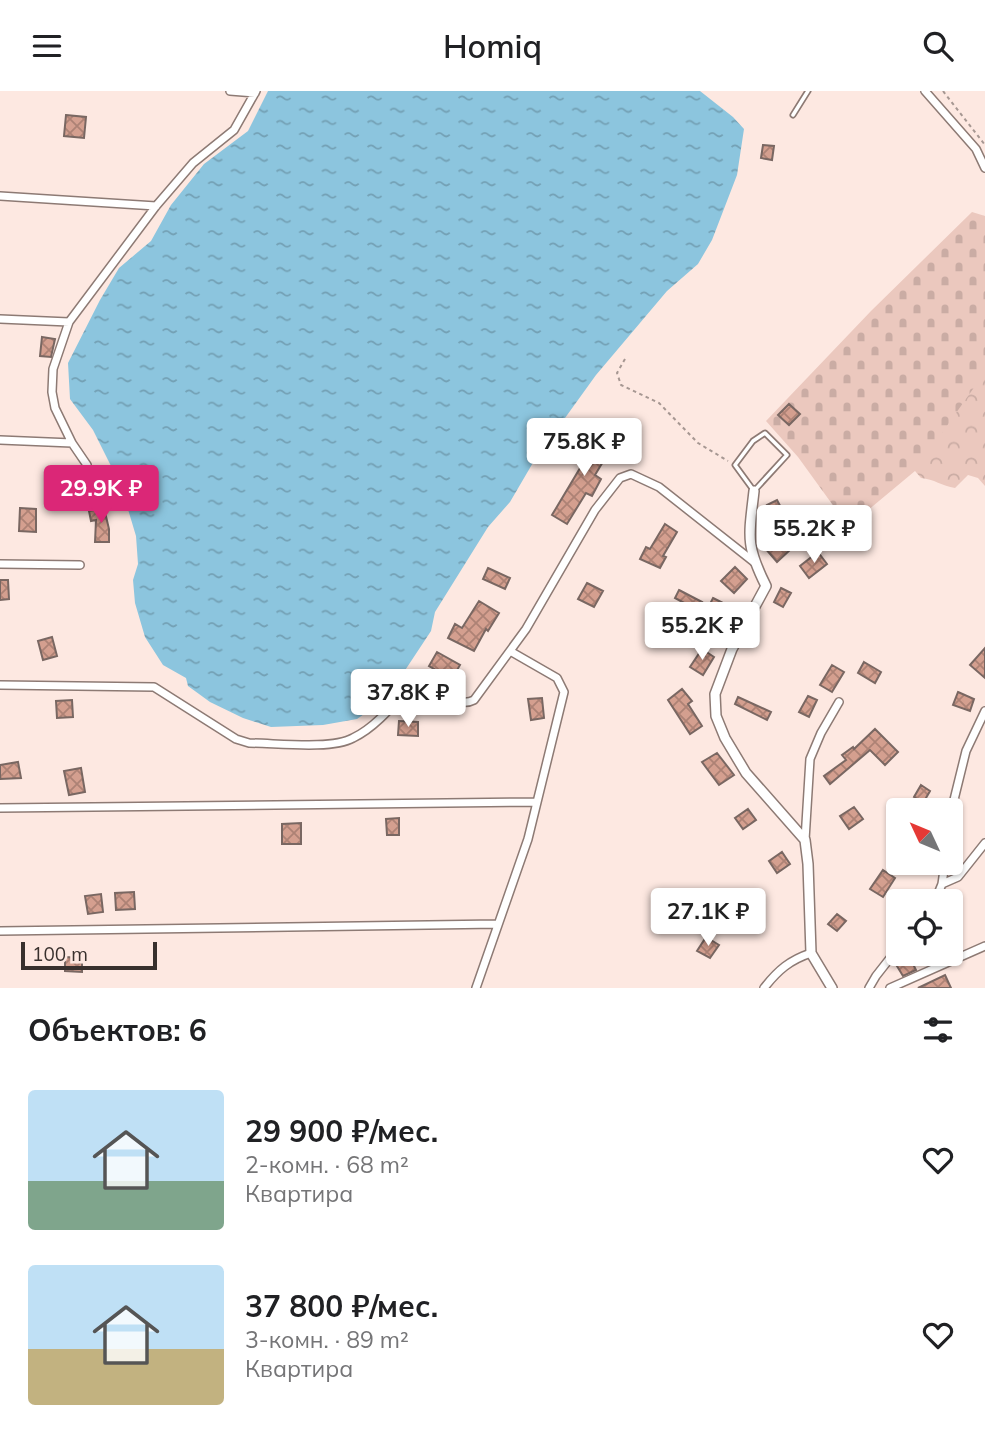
<!DOCTYPE html>
<html lang="ru">
<meta charset="utf-8">
<style>
:root{--surface:#fff;--page:#f6f6f6;--text:#202124;--muted:#757577;--accent:#db2777}
body{margin:0;font-family:Mulish,sans-serif;background:var(--page);color:var(--text);height:100vh;display:flex;flex-direction:column;font-size:26px;white-space:nowrap}
*{box-sizing:border-box;margin:0}
p{font-size:23px;color:var(--muted)}
.icon{flex:none;width:38px;height:38px;fill:none;stroke:currentColor;stroke-width:2;stroke-linecap:round;stroke-linejoin:round}
.map{position:relative;height:897px;overflow:hidden}
.panel{display:flex;flex-direction:column;background:var(--surface);flex:1}
.panel>*{flex:none}
.needle{width:46px;rotate:314deg}
.fabs{position:absolute;left:886px;top:707px;display:grid;gap:14px}
.fabs a{display:grid;place-items:center;width:77px;height:77px;border-radius:7px;background:var(--surface);box-shadow:0 2px 5px #0004;font-size:35px}
.scale{position:absolute;left:21px;bottom:18px;width:136px;box-sizing:border-box;padding-left:7px;border:4px solid #38302d;border-top:0;font-size:19px;line-height:24px;white-space:nowrap;color:#38302d;-webkit-text-stroke:5px #fde8e1;paint-order:stroke}
.price{position:absolute;translate:-50% -60px;padding:0 16px;border-radius:7px;background:#fff;color:#222;font-size:23px;line-height:46px;filter:drop-shadow(0 2px 4px #0008)}
.price::after{content:'';position:absolute;left:50%;top:42px;width:21px;height:16px;margin-left:-10px;background:inherit;clip-path:polygon(0 0,100% 0,50% 100%)}
.price.current{background:var(--accent);color:#fff}
ul{padding:0;list-style:none}
li{display:flex;align-items:center;gap:21px;height:175px;padding:0 28px}
li span{display:grid;place-items:center;flex:none;width:196px;height:140px;border-radius:7px;color:#555}
li>.icon{margin-inline-start:auto}
span .icon{width:84px;height:84px;fill:#fffc;stroke-width:1}
li b{font-size:30px}
h2{display:flex;justify-content:space-between;align-items:center;height:84px;padding:0 28px;font-size:30px}
header{display:flex;justify-content:space-between;align-items:center;height:91px;padding:0 28px;background:var(--surface);font-size:32px;font-weight:600}
.map>svg:first-child{display:block}
.forest{fill:url(#forest-crowns)}
.cemetery{fill:url(#cemetery-stones)}
.water{fill:url(#water-ripples)}
.building{fill:url(#building-cross-hatch);stroke:#796762;stroke-width:2}
.lines{fill:none;stroke-linecap:round;stroke-linejoin:round}
.service-casing{stroke:#8d7a74;stroke-width:7}
.minor-casing{stroke:#8d7a74;stroke-width:10}
.tertiary-casing{stroke:#8d7a74;stroke-width:12}
.path{stroke:#a69792;stroke-width:2;stroke-dasharray:3.5 3.5;stroke-linecap:butt}
.service{stroke:#fff;stroke-width:3.5}
.minor{stroke:#fff;stroke-width:7}
.tertiary{stroke:#fff;stroke-width:9}
</style>
<header><svg class="icon" aria-label="menu" viewBox="0 0 24 24"><path d="M4 6h16M4 12h16M4 18h16"/></svg>Homiq<svg class="icon" aria-label="search" viewBox="0 0 24 24"><circle cx="10" cy="10" r="6"/><path d="M15 15l6 6"/></svg></header>
<div class="map">
<svg width="985" height="897" viewBox="0 0 985 897">
<defs>
<pattern id="forest-crowns" width="20" height="18" patternUnits="userSpaceOnUse" patternTransform="scale(1.75)"><rect width="20" height="18" fill="#ebc8be"/><path d="M2 6a3 3 0 1 1 6 0M12 15a3 3 0 1 1 6 0" fill="none" stroke="#caaca4"/></pattern>
<pattern id="cemetery-stones" width="16" height="16" patternUnits="userSpaceOnUse" patternTransform="scale(1.75)"><rect width="16" height="16" fill="#ebc8be"/><path d="M2 7V4a2 2 0 0 1 4 0v3zM10 15v-3a2 2 0 0 1 4 0v3z" fill="#caaca4"/></pattern>
<pattern id="water-ripples" width="26" height="14" patternUnits="userSpaceOnUse" patternTransform="scale(1.75)"><rect width="26" height="14" fill="#8cc5de"/><path d="M2 4q2-2 4 0t4 0M15 11q2-2 4 0t4 0" fill="none" stroke="#73a0b4"/></pattern>
<pattern id="building-cross-hatch" width="8" height="8" patternUnits="userSpaceOnUse" patternTransform="scale(1.75)"><rect width="8" height="8" fill="#d49f8f"/><path d="M0 0l8 8M0 8l8-8" fill="none" stroke="#ad8275"/></pattern>
</defs>
<rect width="100%" height="100%" fill="#fde8e1"/>
<path class="forest" d="M985 234V395L978 387 968 384 955 397C942 395 934 388 921 387L915 380V369Z"/>
<path class="cemetery" d="M972 121 985 125V281L915 380 855 430 840 424 798 366 766 330 871 220Z"/>
<path class="water" d="M268 0H700L733 26 744 38 737 84 712 149 698 173 667 200 596 284 534 370 510 411 488 436 435 521 431 540 394 596 377 614 357 628 323 634 271 636 243 627 210 611 188 595 186 587 163 574 145 546 135 512 133 489 138 473 136 445 121 395 93 339 70 308 68 272 100 209 119 177 151 150 171 114 204 73 248 40Z"/>
<path class="building" d="M66 24 86 26 84 47 64 45Z
M763 54 774 55 772 69 761 67Z
M42 246 55 248 51 266 40 265Z
M789 313 800 323 789 334 778 324Z
M592 342 613 354 595 384 601 388 592 405 586 402 567 433 552 424 586 367 579 363Z
M777 409 785 424 775 429 767 414Z
M20 417 36 418V441L19 440Z
M104 417 109 438V451H95L96 429 91 430 89 420Z
M665 433 677 441 663 465 666 466 660 477 640 468 646 456 650 458Z
M778 445 791 458 777 471 765 457Z
M818 461 827 473 809 487 800 475Z
M735 476 747 488 734 502 721 490Z
M488 477 510 487 505 498 483 488Z
M0 489H8L9 508 0 509Z
M587 492 603 500 594 516 578 508Z
M781 497 791 502 783 516 774 511Z
M679 499 702 511 697 519 675 507Z
M713 507 725 513 720 523 708 517Z
M479 510 499 522 488 540 486 538 474 560 448 547 455 533 462 537Z
M52 546 57 565 43 569 38 550Z
M985 557V587L970 574Z
M702 558 714 566 703 584 690 576Z
M437 561 460 574 452 588 429 575Z
M864 571 881 581 875 592 858 582Z
M832 574 844 581 832 601 820 594Z
M682 598 692 610 688 613 702 635 690 643 668 609Z
M958 601 974 608 970 620 953 614Z
M808 605 817 609 809 626 799 621Z
M738 606 771 621 767 629 735 613Z
M542 607 544 627 531 629 528 608Z
M72 609 73 626 57 627 56 610Z
M399 630 418 631V645L398 644Z
M875 638 898 661 885 674 870 659 830 693 824 685 846 669 842 664 853 656 854 658Z
M717 662 734 684 719 694 702 671Z
M18 671 21 687 0 688V674Z
M81 677 85 701 69 704 64 680Z
M921 694 930 700 923 712 914 706Z
M854 716 863 728 849 738 840 725Z
M748 718 756 729 743 738 735 727Z
M399 727V744H387L386 728Z
M301 732V753H282V733Z
M782 761 790 773 777 782 769 770Z
M883 779 895 787 883 806 870 798Z
M134 801 135 818 116 819 115 802Z
M101 803 103 821 88 823 85 805Z
M837 823 846 830 837 840 828 833Z
M706 846 719 854 710 867 697 860Z
M65 866 82 867V881L65 880Z
M910 867 916 879 903 885 897 875Z
M945 884 951 897H918Z"/>
<g class="lines">
<defs>
<path id="service" d="M793 24 808 0
M765 342 787 364 754 400 735 374 753 350Z"/>
<path id="minor" d="M230 0 255 2
M925 0 976 58 985 77
M0 105 156 115
M0 228 69 231
M0 349 72 352 87 374
M72 352 55 317 52 301 53 278 69 231 156 115 193 72 234 39 256 0
M0 473 80 474
M0 594 154 596 236 648 249 652C276 652 331 659 353 647 376 636 394 613 410 595 433 586 453 620 474 609L526 538 595 419 620 387 631 383 659 396 754 471
M0 717 537 711
M950 725 966 660 985 620
M805 749 810 668 821 642 839 611
M942 793 958 786 985 752
M935 810 942 793 945 772
M0 840 498 833
M476 897 528 748 564 601 557 587 510 560
M764 897C778 879 790 869 811 862
M869 897 876 885 898 857
M890 897 985 855"/>
<path id="tertiary" d="M754 400C749 445 745 453 766 495L732 558 715 603 716 625 725 647 746 682 805 749 808 773 811 862 832 897"/>
</defs>
<use href="#service" class="service-casing"/>
<use href="#minor" class="minor-casing"/>
<use href="#tertiary" class="tertiary-casing"/>
<path class="path" d="M943 0 985 54
M625 268 617 282 621 294 659 312 698 352 728 370"/>
<use href="#service" class="service"/>
<use href="#minor" class="minor"/>
<use href="#tertiary" class="tertiary"/>
</g>
</svg>
<div class="fabs">
<a><svg class="needle" viewBox="-14 -14 28 28"><path d="M0-13l5 13h-10z" fill="#e53935"/><path d="M0 13l5-13h-10z" fill="#757577"/></svg></a>
<a><svg class="icon" aria-label="locate" viewBox="0 0 24 24"><circle cx="12" cy="12" r="6"/><path d="M12 2v4M12 18v4M2 12h4M18 12h4"/></svg></a>
</div>
<div class="scale">100 m</div>
<b class="price" style="left:584px;top:387px">75.8K ₽</b>
<b class="price current" style="left:101px;top:434px">29.9K ₽</b>
<b class="price" style="left:814px;top:474px">55.2K ₽</b>
<b class="price" style="left:702px;top:571px">55.2K ₽</b>
<b class="price" style="left:408px;top:638px">37.8K ₽</b>
<b class="price" style="left:708px;top:857px">27.1K ₽</b>
</div>
<section class="panel">
<h2>Объектов: 6<svg class="icon" aria-label="filters" viewBox="0 0 24 24"><path d="M4 7h16M4 17h16"/><circle cx="9" cy="7" r="2"/><circle cx="15" cy="17" r="2"/></svg></h2>
<ul>
<li><span style="background:linear-gradient(#bfe0f5 65%,#7fa58c 0)"><svg class="icon" aria-label="home" viewBox="0 0 24 24"><path d="M3 11l9-7 9 7M6 9v11h12V9"/></svg></span><div><b>29 900 ₽/мес.</b><p>2-комн. · 68 m²</p><p>Квартира</p></div><svg class="icon" aria-label="heart" viewBox="0 0 24 24"><path d="M12 20l-8-8c-3-5 5-10 8-4 3-6 11-1 8 4z"/></svg></li>
<li><span style="background:linear-gradient(#bfe0f5 60%,#c2b280 0)"><svg class="icon" aria-label="home" viewBox="0 0 24 24"><path d="M3 11l9-7 9 7M6 9v11h12V9"/></svg></span><div><b>37 800 ₽/мес.</b><p>3-комн. · 89 m²</p><p>Квартира</p></div><svg class="icon" aria-label="heart" viewBox="0 0 24 24"><path d="M12 20l-8-8c-3-5 5-10 8-4 3-6 11-1 8 4z"/></svg></li>
</ul>
</section>
